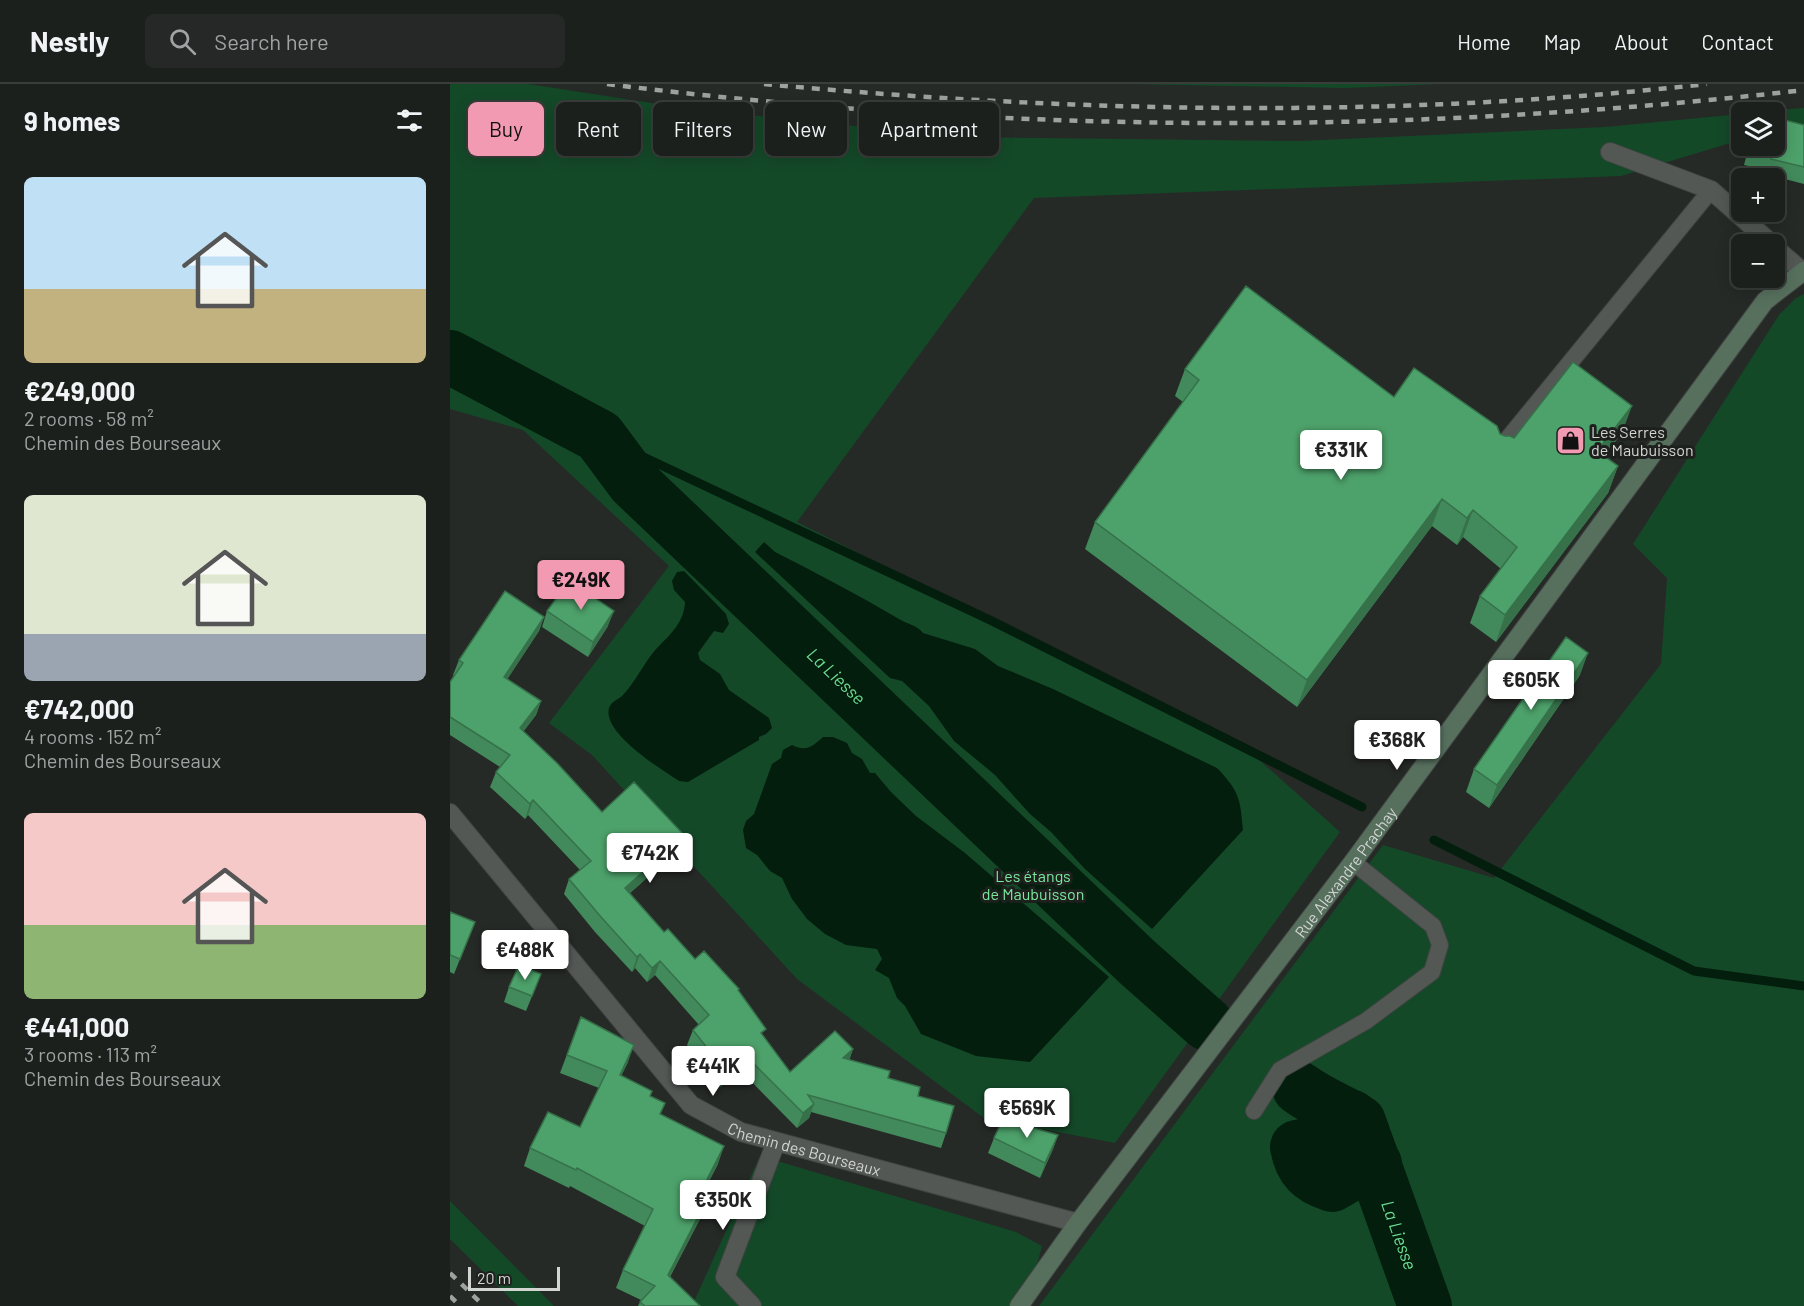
<!DOCTYPE html>
<meta charset="utf-8">
<style>
:root{--surface:#1c201d;--page:#252826;--text:#f1f3f6;--muted:#a0a3a4;--line:#3a3e3b;--accent:#f19ab1}
body{margin:0;font-family:Barlow,sans-serif;background:var(--page);color:var(--text);height:100vh;display:flex;flex-direction:column;font-size:22px;white-space:nowrap}
*{box-sizing:border-box;margin:0}
p{font-size:20px;color:var(--muted)}
.icon{flex:none;width:33px;height:33px;fill:none;stroke:currentColor;stroke-width:2;stroke-linecap:round;stroke-linejoin:round}
.map{position:relative;flex:1;overflow:hidden}
.sheet{display:flex;flex-direction:column;background:var(--surface);width:450px}
.sheet>*{flex:none}
.guide{position:absolute;left:18px;top:18px;width:570px;height:54px;display:flex;gap:12px}
.buttons{position:absolute;left:1281px;top:18px;display:grid;gap:12px}
.buttons a{display:grid;place-items:center;width:54px;height:54px;border-radius:9px;background:var(--surface);box-shadow:0 3px 15px #0003,0 0 0 2px var(--line);font-size:30px}
.scale{position:absolute;left:18px;bottom:15px;width:92px;box-sizing:border-box;padding-left:6px;border:3px solid #d3d5d3;border-top:0;font-size:16px;line-height:21px;white-space:nowrap;color:#d3d5d3;-webkit-text-stroke:4px #1d201d;paint-order:stroke}
.price{position:absolute;translate:-50% -51px;padding:0 14px;border-radius:6px;background:#fff;color:#222;font-size:20px;line-height:39px;filter:drop-shadow(0 2px 3px #0008)}
.price::after{content:'';position:absolute;left:50%;top:36px;width:18px;height:14px;margin-left:-9px;background:inherit;clip-path:polygon(0 0,100% 0,50% 100%)}
.price.current{background:var(--accent);color:#111}
ul{padding:0;list-style:none}
li{display:grid;align-content:center;gap:12px;height:318px;padding:0 24px}
li span{display:grid;place-items:center;height:186px;border-radius:9px;color:#555}
li>.icon{margin-inline-start:auto}
span .icon{width:108px;height:108px;fill:#fffc;stroke-width:1}
li b{font-size:26px}
h2{display:flex;justify-content:space-between;align-items:center;height:72px;padding:0 24px;font-size:26px}
.tag{padding:0 21px;border-radius:9px;background:var(--surface);box-shadow:0 3px 15px #0003,0 0 0 2px var(--line);font-size:21px;line-height:54px}
.tag.current{background:var(--accent);color:#111}
header{display:flex;align-items:center;gap:36px;box-sizing:border-box;height:84px;padding:0 30px;background:var(--surface);border-bottom:2px solid var(--line)}
header strong{font-size:28px}
nav{display:flex;gap:33px;margin-inline-start:auto;font-size:21px}
.search{width:420px;height:54px;background:var(--page);display:flex;align-items:center;gap:15px;box-sizing:border-box;padding:0 21px;border-radius:9px;color:var(--muted);font-size:22px}
main{display:flex;flex:1;min-height:0}
.map>svg:first-child{display:block}
.green{fill:#144928}
.water{fill:#031e0d}
.lines{fill:none;stroke-linecap:round;stroke-linejoin:round}
.stream{stroke:#031e0d;stroke-width:9}
.river{stroke:#031e0d;stroke-width:54}
.lane-casing{stroke:#424543;stroke-width:18}
.street-casing{stroke:#424543;stroke-width:20}
.secondary-casing{stroke:#424543;stroke-width:20}
.lane{stroke:#545855;stroke-width:16}
.street{stroke:#545855;stroke-width:18}
.secondary{stroke:#57705e;stroke-width:18}
.rail{stroke:#9fa29f;stroke-width:4.5;stroke-dasharray:8 8;stroke-linecap:butt}
.wall{fill:#428a5b}
.shaded-wall{fill:#36714a}
.building{fill:#4da16a;stroke:#36714a;stroke-width:1.5}
.labels{text-anchor:middle;dominant-baseline:central;stroke-width:6;stroke-linejoin:round;paint-order:stroke}
.poi-label{font-size:16px;fill:#d3d5d3;stroke:#1d201d;text-anchor:start}
.street-label{font-size:16px;fill:#d3d5d3;stroke:#1d201d}
.park-label{font-size:16px;fill:#79e89d;stroke:#1d201d}
.water-label{font-size:18px;font-style:italic;fill:#6cdc92;stroke:#1d201d}
</style>
<header>
<strong>Nestly</strong>
<div class="search"><svg class="icon" aria-label="search" viewBox="0 0 24 24"><circle cx="10" cy="10" r="6"/><path d="M15 15l6 6"/></svg>Search here</div>
<nav><a>Home</a><a>Map</a><a>About</a><a>Contact</a></nav>
</header>
<main>
<section class="sheet">
<h2>9 homes<svg class="icon" aria-label="filters" viewBox="0 0 24 24"><path d="M4 7h16M4 17h16"/><circle cx="9" cy="7" r="2"/><circle cx="15" cy="17" r="2"/></svg></h2>
<ul>
<li><span style="background:linear-gradient(#bfe0f5 60%,#c2b280 0)"><svg class="icon" aria-label="home" viewBox="0 0 24 24"><path d="M3 11l9-7 9 7M6 9v11h12V9"/></svg></span><div><b>€249,000</b><p>2 rooms · 58 m²</p><p>Chemin des Bourseaux</p></div></li>
<li><span style="background:linear-gradient(#dfe7d0 75%,#9aa5b1 0)"><svg class="icon" aria-label="home" viewBox="0 0 24 24"><path d="M3 11l9-7 9 7M6 9v11h12V9"/></svg></span><div><b>€742,000</b><p>4 rooms · 152 m²</p><p>Chemin des Bourseaux</p></div></li>
<li><span style="background:linear-gradient(#f6c9c9 60%,#8fb573 0)"><svg class="icon" aria-label="home" viewBox="0 0 24 24"><path d="M3 11l9-7 9 7M6 9v11h12V9"/></svg></span><div><b>€441,000</b><p>3 rooms · 113 m²</p><p>Chemin des Bourseaux</p></div></li>
</ul>
</section>
<div class="map">
<svg width="1354" height="1222" viewBox="0 0 1354 1222">
<rect width="100%" height="100%" fill="#262a27"/>
<path class="green" d="M0 0H78L234 24 510 53 850 57 1155 43 1291 30 1292 58 1277 60 1171 92 584 114 347 438 798 666 890 748 665 1059 534 1034 347 895 142 671 99 639 219 482 73 346 0 325Z
M678 0H992L895 4Z
M1354 24V50L1325 54 1324 28H1304Z
M1354 210V1222H589L933 761 1044 794 1211 580 1217 494 1183 460 1329 231 1346 214Z
M310 1072 566 1148 592 1162 585 1188 559 1222H242Z
M0 1117 104 1222H68L0 1155Z"/>
<path class="water" d="M314 458 325 468C367 489 408 511 449 535 457 540 467 541 473 549L525 565 548 582 603 605 767 684C790 708 790 715 793 746L702 845 635 785 601 748 580 730 545 691 504 657 479 622 452 597 440 594 305 468Z
M234 487 276 530 279 540 273 549 264 547 248 569 250 576 270 590 279 606 319 634 322 644 316 650 309 653V656L238 698 229 697C211 685 152 649 159 624 161 618 167 616 172 612 186 598 194 578 207 564 221 550 234 538 235 518L224 506 222 497 227 488Z
M373 653H383L397 659 402 669 412 675 420 689H425L441 708 466 732 515 769 659 893 580 978 526 972 471 950 455 922 447 914 439 894 425 886 432 875 427 865 396 861 375 850 357 835 342 815 332 794 320 787 307 771 296 764 293 746 296 737 304 730 322 680 331 674 333 666 342 661C356 668 362 663 373 653Z"/>
<g class="lines">
<path class="stream" d="M149 352 540 536 912 723
M984 756 1244 887 1354 902"/>
<g class="river">
<path id="s1" d="M0 273 149 352 184 399 687 878 757 940"/>
<path id="s2" d="M849 1004C868 1018 889 1026 909 1038L975 1222"/>
<path d="M902 1033 891 1051 872 1058 847 1063C851 1085 861 1094 882 1101L901 1090 925 1080"/>
</g>
<defs>
<path id="lane" d="M1047 368 1261 106
M804 1027 830 986 916 937 982 888 990 861 983 842 903 778"/>
<g id="street">
<path d="M1160 68 1261 106 1322 160"/>
<path d="M1324 163 1353 188"/>
<path id="s3" d="M0 729 241 1021 291 1048 628 1139"/>
<path d="M302 1222 275 1193 326 1058"/>
</g>
<g id="secondary">
<path id="s4" d="M569 1222 628 1139 903 778 1315 217 1354 187"/>
</g>
</defs>
<use href="#lane" class="lane-casing"/>
<use href="#street" class="street-casing"/>
<use href="#secondary" class="secondary-casing"/>
<use href="#lane" class="lane"/>
<use href="#street" class="street"/>
<use href="#secondary" class="secondary"/>
<path class="rail" d="M157 0C558 50 953 52 1354 6
M314 0C627 29 944 35 1257 0
M0 1189 34 1222
M0 1212 10 1222"/>
</g>
<path class="wall" d="M1331 35 1354 41V100L1316 90 1317 86 1294 81 1299 62H1324L1328 44Z
M735 285 944 313 1055 352 1064 354 1172 349 1154 372 1168 382 1158 409 1046 558 1020 539 1030 512 1051 485 1013 453 1007 461 982 442 847 623 635 465 645 438 733 318 725 312Z
M97 527 158 542 138 573 92 543Z
M94 533 89 547 57 595 91 617 86 631 73 648 152 728 229 765 179 810 214 848 245 875 288 907 314 953 340 988 403 965 399 976 438 994 468 1012 496 1049 491 1064 361 1028 359 1034 347 1044 291 987 270 1003 237 961 243 946 249 941 205 891 197 898 185 884 182 888 145 848 114 810 119 795 130 786 78 731 75 735 40 703 46 688 50 683 0 651V598L4 592 3 591 9 576Z
M1130 591 1039 724 1016 708 1024 685Z
M0 828 25 838 4 890 0 888Z
M91 890 76 927 54 918 59 903Z
M131 933 178 978 171 992 200 1012 211 1030 268 1080 251 1112V1133L220 1193 250 1222H188L191 1216 166 1204 173 1186 195 1142 120 1102 119 1104 74 1082 80 1064 130 1043 149 1004 110 989Z
M608 1051 603 1065 590 1094 538 1069 544 1054Z"/>
<path class="shaded-wall" d="M1182 322 1172 349 1137 394 1147 367Z
M1168 382 1158 409 1046 558 1055 531Z
M992 415 982 442 847 623 857 596Z
M1023 426 1013 453 1007 461 1017 434Z
M164 527 158 542 138 573 143 558Z
M94 533 89 547 49 608 54 593Z
M1138 569 1130 591 1039 724 1047 701Z
M91 617 86 631 64 659 70 644Z
M83 716 78 731 75 735 80 720Z
M234 751 229 765 169 819 175 804Z
M190 870 185 884 182 888 187 873Z
M210 877 205 891 197 898 202 884Z
M184 961 178 978 163 1009 170 991Z
M403 965 398 980 393 974Z
M296 972 291 987 270 1003 276 988Z
M364 1020 359 1034 347 1044 353 1029Z
M608 1051 603 1065 590 1094 595 1079Z
M274 1062 268 1080 243 1129 249 1111Z
M257 1115 251 1133 211 1209 218 1191Z"/>
<path class="building" d="M1331 35 1354 41V83L1321 75 1322 71 1300 65 1301 62H1324V43L1329 44Z
M796 202 944 313 964 284 1047 342 1050 350 1055 352H1060L1064 354 1123 278 1182 322 1147 367 1168 382 1055 531 1030 512 1067 463 1023 426 1017 434 992 415 857 596 645 438 749 296 735 285Z
M118 498 129 505 130 504 164 527 143 558 97 527Z
M55 507 94 533 54 593 91 617 70 644 107 679 152 728 184 698 234 751 175 804 214 848 218 845 245 875 254 867 289 905 288 906 316 945 311 949 340 988 385 947 403 965 393 974 440 987 438 994 470 1003 468 1012 504 1022 496 1049 358 1011 364 1020 353 1029 296 972 276 988 243 946 259 931 210 877 202 884 190 870 187 873 151 833 119 795 141 777 83 716 80 720 46 688 60 671 0 633V598L13 579 9 576Z
M1116 553 1138 569 1047 701 1024 685Z
M0 828 25 838 10 875 0 871Z
M69 881 91 890 82 912 59 903Z
M131 933 184 961 170 991 202 1007 200 1012 215 1019 210 1030 274 1062 249 1111 257 1115 218 1191 250 1222H195L190 1218 205 1202 173 1186 203 1125 127 1084 126 1086 80 1064 98 1028 130 1043 157 987 117 971Z
M553 1035 608 1051 595 1079 544 1054Z"/>
<defs>
<symbol id="shop-square" viewBox="-11 -11 22 22"><rect x="-9" y="-9" width="18" height="18" rx="4" fill="#f19ab1" stroke="#1d201d"/><path d="M-5-2.5h2.3a2.7 3.5 0 0 1 5.4 0H5L5.5 6h-11ZM-1.5-2.5h3a1.5 2.3 0 0 0-3 0Z" fill="#111"/></symbol>
</defs>
<g fill-rule="evenodd">
<use href="#shop-square" x="1104" y="340" width="33" height="33"/>
</g>
<g class="labels">
<g class="poi-label">
<text x="1141" y="347">Les Serres<tspan x="1141" dy="18">de Maubuisson</tspan></text>
</g>
<g class="street-label">
<text stroke="none"><textPath href="#s4" startOffset="543">Rue Alexandre Prachay</textPath></text>
<text stroke="none"><textPath href="#s3" startOffset="501">Chemin des Bourseaux</textPath></text>
</g>
<g class="park-label">
<text x="583" y="791">Les étangs<tspan x="583" dy="18">de Maubuisson</tspan></text>
</g>
<g class="water-label">
<text stroke="none"><textPath href="#s1" startOffset="507">La Liesse</textPath></text>
<text stroke="none"><textPath href="#s2" startOffset="189">La Liesse</textPath></text>
</g>
</g>
</svg>
<div class="buttons">
<a><svg class="icon" aria-label="layers" viewBox="0 0 24 24"><path d="M12 4l9 5-9 5-9-5zM3 14l9 5 9-5"/></svg></a>
<a>+</a>
<a>−</a>
</div>
<div class="scale">20 m</div>
<b class="price" style="left:891px;top:397px">€331K</b>
<b class="price current" style="left:131px;top:527px">€249K</b>
<b class="price" style="left:1081px;top:627px">€605K</b>
<b class="price" style="left:947px;top:687px">€368K</b>
<b class="price" style="left:200px;top:800px">€742K</b>
<b class="price" style="left:75px;top:897px">€488K</b>
<b class="price" style="left:263px;top:1013px">€441K</b>
<b class="price" style="left:577px;top:1055px">€569K</b>
<b class="price" style="left:273px;top:1147px">€350K</b>
<div class="guide">
<a class="tag current">Buy</a>
<a class="tag">Rent</a>
<a class="tag">Filters</a>
<a class="tag">New</a>
<a class="tag">Apartment</a>
</div>
</div>
</main>
